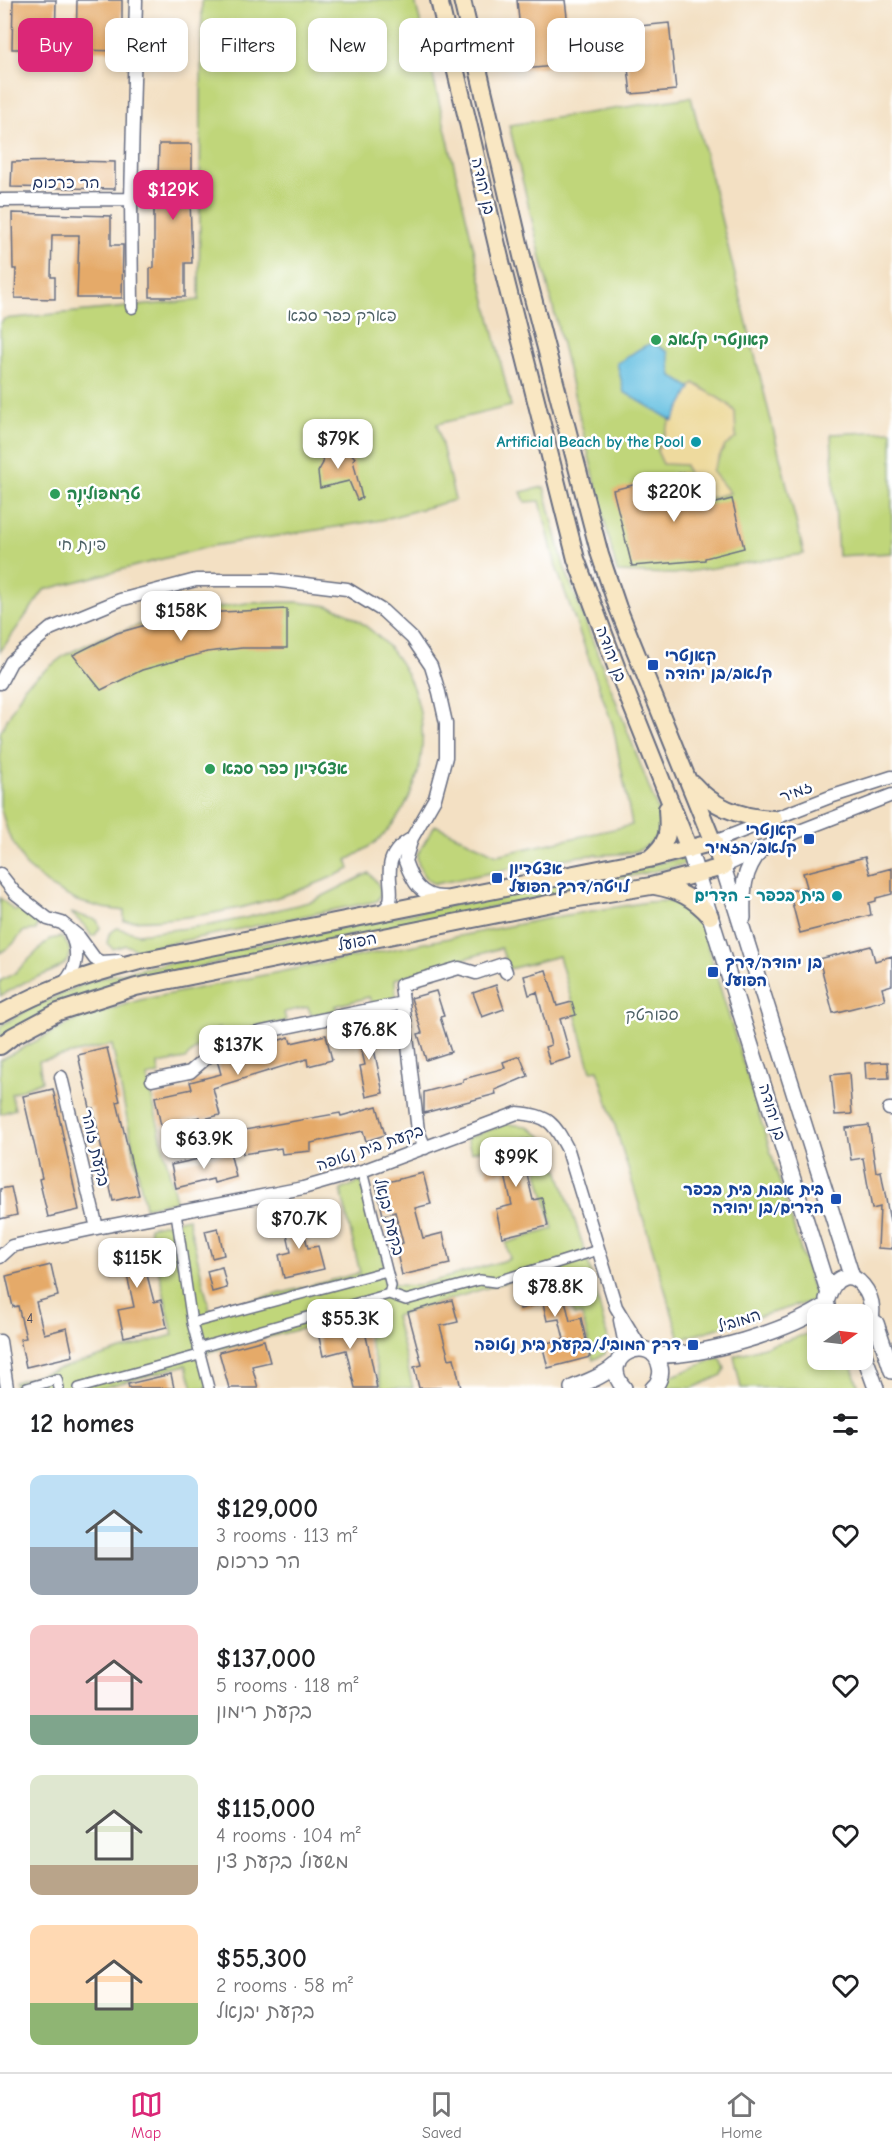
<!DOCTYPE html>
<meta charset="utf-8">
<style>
:root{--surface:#fff;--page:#f2f2f2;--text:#202124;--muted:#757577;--line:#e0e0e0;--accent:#db2777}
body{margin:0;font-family:"Comic Neue","Playpen Sans Hebrew",sans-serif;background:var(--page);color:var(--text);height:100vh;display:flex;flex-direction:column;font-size:22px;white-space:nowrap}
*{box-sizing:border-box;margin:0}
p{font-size:20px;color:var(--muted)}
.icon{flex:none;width:33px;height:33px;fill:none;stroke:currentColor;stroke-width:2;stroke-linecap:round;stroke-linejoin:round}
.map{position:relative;height:1388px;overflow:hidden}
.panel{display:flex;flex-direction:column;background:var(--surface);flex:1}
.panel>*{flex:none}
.hud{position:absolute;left:18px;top:18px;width:856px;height:54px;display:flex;gap:12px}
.needle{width:39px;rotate:76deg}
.controls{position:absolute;left:807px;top:1304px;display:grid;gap:12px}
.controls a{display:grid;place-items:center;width:66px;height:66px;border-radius:12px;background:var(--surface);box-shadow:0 3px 9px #0003;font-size:30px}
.price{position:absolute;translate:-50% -51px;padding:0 14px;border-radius:12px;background:#fff;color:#222;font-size:20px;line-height:39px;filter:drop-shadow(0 2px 3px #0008)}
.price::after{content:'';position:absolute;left:50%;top:36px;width:18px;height:14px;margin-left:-9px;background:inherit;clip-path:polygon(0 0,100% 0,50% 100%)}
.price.active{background:var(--accent);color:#fff}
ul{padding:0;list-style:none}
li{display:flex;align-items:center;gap:18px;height:150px;padding:0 30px}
li span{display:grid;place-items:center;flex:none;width:168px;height:120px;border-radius:12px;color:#555}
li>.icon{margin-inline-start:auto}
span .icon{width:72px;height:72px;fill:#fffc;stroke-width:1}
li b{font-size:26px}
h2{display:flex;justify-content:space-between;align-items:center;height:72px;padding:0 30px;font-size:26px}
.pill{padding:0 21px;border-radius:12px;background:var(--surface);box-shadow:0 3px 9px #0003;font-size:21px;line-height:54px}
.pill.active{background:var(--accent);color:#fff}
.tabs{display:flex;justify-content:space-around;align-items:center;height:84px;border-top:2px solid var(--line);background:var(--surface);font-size:16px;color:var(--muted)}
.tabs a{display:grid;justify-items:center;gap:3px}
.tabs .active{color:var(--accent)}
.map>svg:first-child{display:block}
.green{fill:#c0d67a;stroke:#6e826c;stroke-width:1.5}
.sand{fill:#eeda9e;stroke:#84847e;stroke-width:1.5}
.water{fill:#63bfe1;stroke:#3f77a0;stroke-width:1.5}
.building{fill:#e5aa69}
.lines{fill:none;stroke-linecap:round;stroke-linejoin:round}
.pedestrian-casing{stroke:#676d81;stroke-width:12}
.minor-casing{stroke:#676d81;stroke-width:15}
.tertiary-casing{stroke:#676d81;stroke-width:18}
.secondary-casing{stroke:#676d81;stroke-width:20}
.pedestrian{stroke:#fff;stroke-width:9}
.minor{stroke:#fff;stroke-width:12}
.tertiary{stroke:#fff;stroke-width:15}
.secondary{stroke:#f9e7c3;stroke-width:16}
.leisure-dot{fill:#2e9e5b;stroke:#fff;stroke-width:2}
.culture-dot{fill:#0f9aa8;stroke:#fff;stroke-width:2}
.transit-dot{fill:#1a4fb4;stroke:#fff;stroke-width:2}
.labels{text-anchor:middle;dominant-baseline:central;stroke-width:5;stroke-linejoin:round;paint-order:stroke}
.number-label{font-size:14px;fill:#4e4e61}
.street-label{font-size:16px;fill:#1b2f5e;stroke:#fff}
.park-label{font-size:16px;fill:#4d6166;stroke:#fff}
.leisure-label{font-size:16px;font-weight:bold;fill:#27864d;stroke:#fff;text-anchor:start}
.culture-label{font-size:16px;font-weight:bold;fill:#0d838f;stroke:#fff;text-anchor:end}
.transit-label{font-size:16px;font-weight:bold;fill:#164399;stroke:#fff;text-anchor:start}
</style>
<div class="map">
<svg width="892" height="1388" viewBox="0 0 892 1388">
<rect width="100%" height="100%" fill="#fff"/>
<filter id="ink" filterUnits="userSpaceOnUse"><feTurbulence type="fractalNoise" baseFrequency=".0167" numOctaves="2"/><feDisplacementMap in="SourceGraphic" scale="12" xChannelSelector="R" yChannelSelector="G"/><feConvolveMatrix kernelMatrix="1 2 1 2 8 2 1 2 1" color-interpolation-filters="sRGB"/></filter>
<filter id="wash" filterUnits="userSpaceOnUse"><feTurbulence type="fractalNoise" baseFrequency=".008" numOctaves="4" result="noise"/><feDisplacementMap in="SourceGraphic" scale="24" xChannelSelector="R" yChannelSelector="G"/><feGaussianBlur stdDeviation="1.35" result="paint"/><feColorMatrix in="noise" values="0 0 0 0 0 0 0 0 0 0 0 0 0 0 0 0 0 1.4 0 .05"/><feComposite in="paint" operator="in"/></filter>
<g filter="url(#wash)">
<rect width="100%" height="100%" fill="#f3e0c3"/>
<path class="green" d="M202 0H415L511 406 437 424 455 500 381 520 212 546 44 590 0 652V324L4 319 199 300Z
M691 97 804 554 674 574 617 572 509 125Z
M892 431V553L838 556 831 434Z
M544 487 564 566 662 821C660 832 654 842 645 847 626 858 601 853 581 856 532 863 483 875 435 884 423 880 418 867 417 855L435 825 497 855 632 825 613 726 556 567 540 501 525 502 521 492Z
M298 602C310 604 324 604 335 608 350 612 373 631 384 642 434 695 435 775 388 830 378 842 360 853 347 860L350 869C275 904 207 920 124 921V911L103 908 77 901 51 887 26 866 8 833 0 806V733L25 686 65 655 103 637 173 614 247 603Z
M684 858 685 864 522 901 142 978 93 992 55 1007 0 1038V1026L31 1008 93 980 149 967Z
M369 873C377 882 385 890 377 901L137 950 126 945 113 949 107 943 109 934 117 928 138 934 211 925 245 918 313 901Z
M0 898 15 911 23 908C32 912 40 921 36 930L24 931 12 945 0 953Z
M666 901 679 904 700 922 816 1300 680 1339 598 1070 591 1071 559 956 509 969 501 948 395 979 396 995 386 1002 372 1005 369 997 335 1006 337 1011 311 1015 308 1007 284 1012 286 1021 226 1033 219 1027 185 1059 158 1064 159 1074 147 1077 176 1201 145 1207 112 1045 39 1061 42 1081 11 1094 15 1109 0 1114V1060L78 1019 140 1000 555 917 648 902Z
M71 913 97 920 100 928 95 935 91 936 86 927Z
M61 937C90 964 42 974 25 982 16 987 8 992 0 996V981L15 973 50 939Z
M506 1124 527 1126 549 1142 587 1258 608 1339 605 1354 593 1360 582 1315H574L561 1265 395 1316 413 1388H382L362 1314 208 1352 204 1356 213 1388H193L186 1365 102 1388H15L14 1382 173 1335 149 1227 188 1218 210 1311 360 1273 341 1190 361 1181 389 1279 396 1285 417 1286 510 1259 506 1243 553 1229 529 1137 471 1152 467 1138Z
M817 1331 818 1359H849L859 1388H741L734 1356Z
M717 1358 721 1359 725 1369 722 1375 693 1388H663L670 1377Z"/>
<path class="sand" d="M694 383 728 404 735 412 736 438 725 446 712 471 730 493 697 501 685 465 663 464 657 451 676 407Z"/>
<path class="water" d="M653 343 668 352 672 376 691 388 673 421 624 392 617 363C630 357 639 346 653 343Z"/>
<g id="blocks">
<path class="building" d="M13 0H56L55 49H12Z
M77 0H122V51L76 50Z
M517 0H565L569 33 669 23 676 90 631 94 627 59 524 69Z
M159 144H192V175H195V198H190L192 263H185V297H150V268H154V205H157Z
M72 161 115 162V189L11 187 12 162Z
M12 213 111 216V245H123L122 298H77L79 235H52L51 277H55V299L15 298 16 269H13Z
M332 448 350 452 355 458 353 460 362 498 357 500 349 481 320 488 318 472 323 463 320 449Z
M684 472 693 509 732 499 744 548 705 558V560L632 566 613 490Z
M287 609V648H242L207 652 142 670 101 690 73 655 117 633 174 617 201 613Z
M865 857 870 874 892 868V894L876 898V901L869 903 871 915 800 933 789 891 807 887 803 873Z
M871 946 875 961 892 956V985L882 988 885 1000 833 1013 819 959Z
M546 970 557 1006 572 1002 576 1015 560 1019 571 1058 550 1064 545 1047 551 1045 537 992 529 995 524 976Z
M496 985 504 1009 482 1017 473 993Z
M436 991 444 1016 440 1017 451 1052 426 1060 418 1034 422 1033 411 998Z
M371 1023 377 1048 374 1049 383 1093 366 1097 360 1066 365 1065 356 1026Z
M326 1035 332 1060 308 1066 307 1059 213 1088 220 1115 200 1120V1117L161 1126 155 1097 192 1089 190 1082 221 1074 217 1060 220 1057 249 1048 250 1050 289 1037 291 1043Z
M107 1048 120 1101 117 1102 139 1195 113 1201 93 1108H90L78 1055Z
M520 1056 528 1076 495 1090 496 1094 424 1113V1092L463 1082V1079L505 1068 503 1062Z
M888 1062 889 1078 866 1079 865 1063Z
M849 1073 852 1114 835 1115 831 1075Z
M53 1089 79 1210 48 1217 39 1179 42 1178 23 1096Z
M377 1106 385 1135 366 1141 363 1131 311 1143V1151L282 1154 281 1148 243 1154 239 1131 340 1113 341 1116Z
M869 1125 876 1172 881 1171 890 1222H892V1249L878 1248 880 1207 872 1209 863 1158 851 1160 846 1128Z
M528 1139 534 1164 525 1166 533 1200 542 1198 548 1226 502 1237 496 1209 512 1205 504 1171 488 1175 483 1150Z
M230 1152 236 1177 214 1183 213 1179 176 1188 171 1165Z
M423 1173 431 1204 415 1208 423 1238 443 1233 450 1264 402 1275 395 1245 403 1243 395 1212 383 1215 376 1185Z
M11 1187 17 1215 0 1219V1189Z
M299 1212 308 1248 318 1246 324 1269 284 1278 279 1255 291 1252 283 1216Z
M218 1228 224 1255 212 1258 205 1231Z
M146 1240 152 1269 146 1271 154 1302 161 1300 167 1327 124 1337 118 1310 134 1307 127 1275 112 1279 105 1250Z
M51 1265 58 1296 36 1302 44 1334 67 1328 73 1356 26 1367 20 1339 26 1338 18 1306 13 1307 6 1276Z
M222 1267 227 1288 212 1292 207 1271Z
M558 1271 570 1321 581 1318 590 1357 548 1368 542 1344 564 1339 559 1319 547 1321 543 1303 520 1309 514 1283Z
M452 1300 458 1322 440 1326 449 1359 454 1358 461 1388H419L414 1367 422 1365 408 1312Z
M362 1318 372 1363 377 1388H355L346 1350 323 1356 317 1328Z
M264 1340 270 1362 252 1366 258 1388H229L219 1352Z
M171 1374 174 1388H129L128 1384Z"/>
</g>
</g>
<g filter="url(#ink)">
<use href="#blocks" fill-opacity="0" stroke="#676d81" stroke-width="1.5"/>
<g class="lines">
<defs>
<path id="pedestrian" d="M362 1171 391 1286 389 1294
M176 1213 192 1323 209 1388
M192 1323 387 1271
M198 1348 389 1294 406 1300 480 1280 495 1282 598 1250
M27 1388 57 1379 59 1388
M79 1388 199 1355"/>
<path id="minor" d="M131 199 136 0
M0 200 131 199 132 307
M0 683 11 662 50 629 120 600 196 580H273L347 589 383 611 412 638 431 666 439 692 446 723V757L435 798 412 838 405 861C412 881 421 898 444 897
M714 842 830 797 892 777
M723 867 797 832 892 795
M0 874 15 893 48 919 62 923 79 937 95 959 101 962 119 961
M380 912C408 898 368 863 411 839
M64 983C79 967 79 951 70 932
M61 1077 97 1228
M152 1080 190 1072 228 1039 403 1003
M889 1109H892
M425 1148 418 1131 401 985 459 968 476 973 503 964 506 972
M0 1257 12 1246 97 1228 303 1188 362 1171 517 1113C549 1115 554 1123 568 1150L616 1307 639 1345 647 1350
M620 1320 624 1340 623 1355
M0 1341 7 1388"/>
<path id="tertiary" d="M689 849 829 1294
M723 867 852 1277
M743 918C742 889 743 871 761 849
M827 1299C845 1243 892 1308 862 1332
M876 1323 892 1371
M862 1349 876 1388
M654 1355C702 1357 786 1332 827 1305
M572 1388C589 1381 604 1376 618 1363
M624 1388C595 1355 654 1331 660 1367 662 1374 659 1383 653 1388"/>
<path id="secondary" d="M439 0 501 262 576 559 617 669 689 849
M693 784C714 808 743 818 774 819
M649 859C669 842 669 834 667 809
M655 886C678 890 694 898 710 916
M0 1014C46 989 85 975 136 962L649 859 714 842
M0 1046 13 1036 58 1012 136 987 572 899 651 886 723 867 618 608 600 555 522 256 462 0"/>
</defs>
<use href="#pedestrian" class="pedestrian-casing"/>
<use href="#minor" class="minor-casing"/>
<use href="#tertiary" class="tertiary-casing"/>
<use href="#secondary" class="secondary-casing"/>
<use href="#pedestrian" class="pedestrian"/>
<use href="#minor" class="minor"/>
<use href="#tertiary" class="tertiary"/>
<use href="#secondary" class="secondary"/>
</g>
</g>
<g class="leisure-dot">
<circle cx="656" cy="340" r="6"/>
<circle cx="55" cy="494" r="6"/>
<circle cx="210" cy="769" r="6"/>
</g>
<g class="culture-dot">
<circle cx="696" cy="442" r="6"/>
<circle cx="837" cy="896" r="6"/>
</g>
<g class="transit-dot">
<rect x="647" y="659" width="12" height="12" rx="3"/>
<rect x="803" y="833" width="12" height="12" rx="3"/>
<rect x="491" y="872" width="12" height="12" rx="3"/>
<rect x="707" y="966" width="12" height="12" rx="3"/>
<rect x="830" y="1193" width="12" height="12" rx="3"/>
<rect x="687" y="1339" width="12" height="12" rx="3"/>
</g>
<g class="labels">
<g class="number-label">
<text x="30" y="1318">4</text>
</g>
<g class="street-label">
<text x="66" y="183">הר כרכום</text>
<text transform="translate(483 186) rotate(77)">בן יהודה</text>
<text transform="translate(611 654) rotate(69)">בן יהודה</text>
<text transform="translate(796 792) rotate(-21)">זמיר</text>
<text transform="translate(357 942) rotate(-11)">הפועל</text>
<text transform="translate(772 1112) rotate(73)">בן יהודה</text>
<text transform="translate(95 1148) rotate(77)">בקעת זוהר</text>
<text transform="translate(370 1148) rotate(-19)">בקעת בית נטופה</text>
<text transform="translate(389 1217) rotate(76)">בקעת יבנאל</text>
<text transform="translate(739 1321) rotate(-17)">המוביל</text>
</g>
<g class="park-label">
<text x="342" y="316">פארק כפר סבא</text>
<text x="82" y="545">פינת חי</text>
<text x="652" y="1015">ספורטק</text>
</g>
<g class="leisure-label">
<text x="668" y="340">קאונטרי קלאב</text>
<text x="67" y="494">טרַמפּוֹלִינָה</text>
<text x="222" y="769">אצטדיון כפר סבא</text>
</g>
<g class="culture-label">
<text x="684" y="442">Artificial Beach by the Pool</text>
<text x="825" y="896">בית בכפר - הדרים</text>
</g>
<g class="transit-label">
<text x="665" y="656">קאנטרי<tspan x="665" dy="18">קלאב/בן יהודה</tspan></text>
<text x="797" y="830" text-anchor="end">קאנטרי<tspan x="797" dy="18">קלאב/הזמיר</tspan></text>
<text x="509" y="869">אצטדיון<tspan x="509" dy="18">לויטה/דרך הפועל</tspan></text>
<text x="725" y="963">בן יהודה/דרך<tspan x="725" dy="18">הפועל</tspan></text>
<text x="824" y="1190" text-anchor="end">בית אבות בית בכפר<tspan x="824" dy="18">הדרים/בן יהודה</tspan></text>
<text x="681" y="1345" text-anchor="end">דרך המוביל/בקעת בית נטופה</text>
</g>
</g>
</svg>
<div class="controls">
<a><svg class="needle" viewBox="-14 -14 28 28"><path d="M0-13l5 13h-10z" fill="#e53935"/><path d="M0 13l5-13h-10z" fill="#757577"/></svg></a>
</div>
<b class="price active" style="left:173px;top:221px">$129K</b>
<b class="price" style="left:338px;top:470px">$79K</b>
<b class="price" style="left:674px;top:523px">$220K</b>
<b class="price" style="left:181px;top:642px">$158K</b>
<b class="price" style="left:369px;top:1061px">$76.8K</b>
<b class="price" style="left:238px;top:1076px">$137K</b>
<b class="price" style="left:204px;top:1170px">$63.9K</b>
<b class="price" style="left:516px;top:1188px">$99K</b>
<b class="price" style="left:299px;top:1250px">$70.7K</b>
<b class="price" style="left:137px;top:1289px">$115K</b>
<b class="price" style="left:555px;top:1318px">$78.8K</b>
<b class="price" style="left:350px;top:1350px">$55.3K</b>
<div class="hud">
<a class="pill active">Buy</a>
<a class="pill">Rent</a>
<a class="pill">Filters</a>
<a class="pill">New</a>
<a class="pill">Apartment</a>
<a class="pill">House</a>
</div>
</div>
<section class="panel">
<h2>12 homes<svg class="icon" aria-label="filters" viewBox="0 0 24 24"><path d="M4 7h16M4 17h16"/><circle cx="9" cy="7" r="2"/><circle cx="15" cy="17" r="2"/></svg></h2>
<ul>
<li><span style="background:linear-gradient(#bfe0f5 60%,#9aa5b1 0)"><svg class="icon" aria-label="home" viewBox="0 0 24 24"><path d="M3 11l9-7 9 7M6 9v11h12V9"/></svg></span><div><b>$129,000</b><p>3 rooms · 113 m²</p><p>הר כרכום</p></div><svg class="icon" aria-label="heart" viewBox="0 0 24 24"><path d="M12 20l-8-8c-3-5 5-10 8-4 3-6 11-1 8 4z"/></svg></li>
<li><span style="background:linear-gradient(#f6c9c9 75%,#7fa58c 0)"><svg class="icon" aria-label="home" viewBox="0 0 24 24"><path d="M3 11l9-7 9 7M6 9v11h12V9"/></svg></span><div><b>$137,000</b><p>5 rooms · 118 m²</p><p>בקעת רימון</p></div><svg class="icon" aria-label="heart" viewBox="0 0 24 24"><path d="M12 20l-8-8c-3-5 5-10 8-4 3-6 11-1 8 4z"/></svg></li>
<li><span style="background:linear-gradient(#dfe7d0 75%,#b9a48a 0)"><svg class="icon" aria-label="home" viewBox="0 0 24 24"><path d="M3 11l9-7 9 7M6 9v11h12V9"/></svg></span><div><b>$115,000</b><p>4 rooms · 104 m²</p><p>משעול בקעת צין</p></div><svg class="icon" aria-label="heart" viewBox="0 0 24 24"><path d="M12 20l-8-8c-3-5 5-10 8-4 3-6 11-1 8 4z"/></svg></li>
<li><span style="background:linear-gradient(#ffd9b3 65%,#8fb573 0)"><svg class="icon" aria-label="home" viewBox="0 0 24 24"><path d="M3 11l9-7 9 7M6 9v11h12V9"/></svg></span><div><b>$55,300</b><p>2 rooms · 58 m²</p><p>בקעת יבנאל</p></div><svg class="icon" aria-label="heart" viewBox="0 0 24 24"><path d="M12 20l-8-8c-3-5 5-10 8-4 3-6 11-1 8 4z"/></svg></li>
</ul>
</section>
<nav class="tabs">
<a class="active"><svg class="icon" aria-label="map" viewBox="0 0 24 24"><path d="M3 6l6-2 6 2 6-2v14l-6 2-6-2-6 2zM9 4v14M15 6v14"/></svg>Map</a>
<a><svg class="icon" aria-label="saved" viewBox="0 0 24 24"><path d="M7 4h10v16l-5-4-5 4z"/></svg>Saved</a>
<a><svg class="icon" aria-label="home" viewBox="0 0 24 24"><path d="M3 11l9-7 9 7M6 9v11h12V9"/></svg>Home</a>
</nav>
